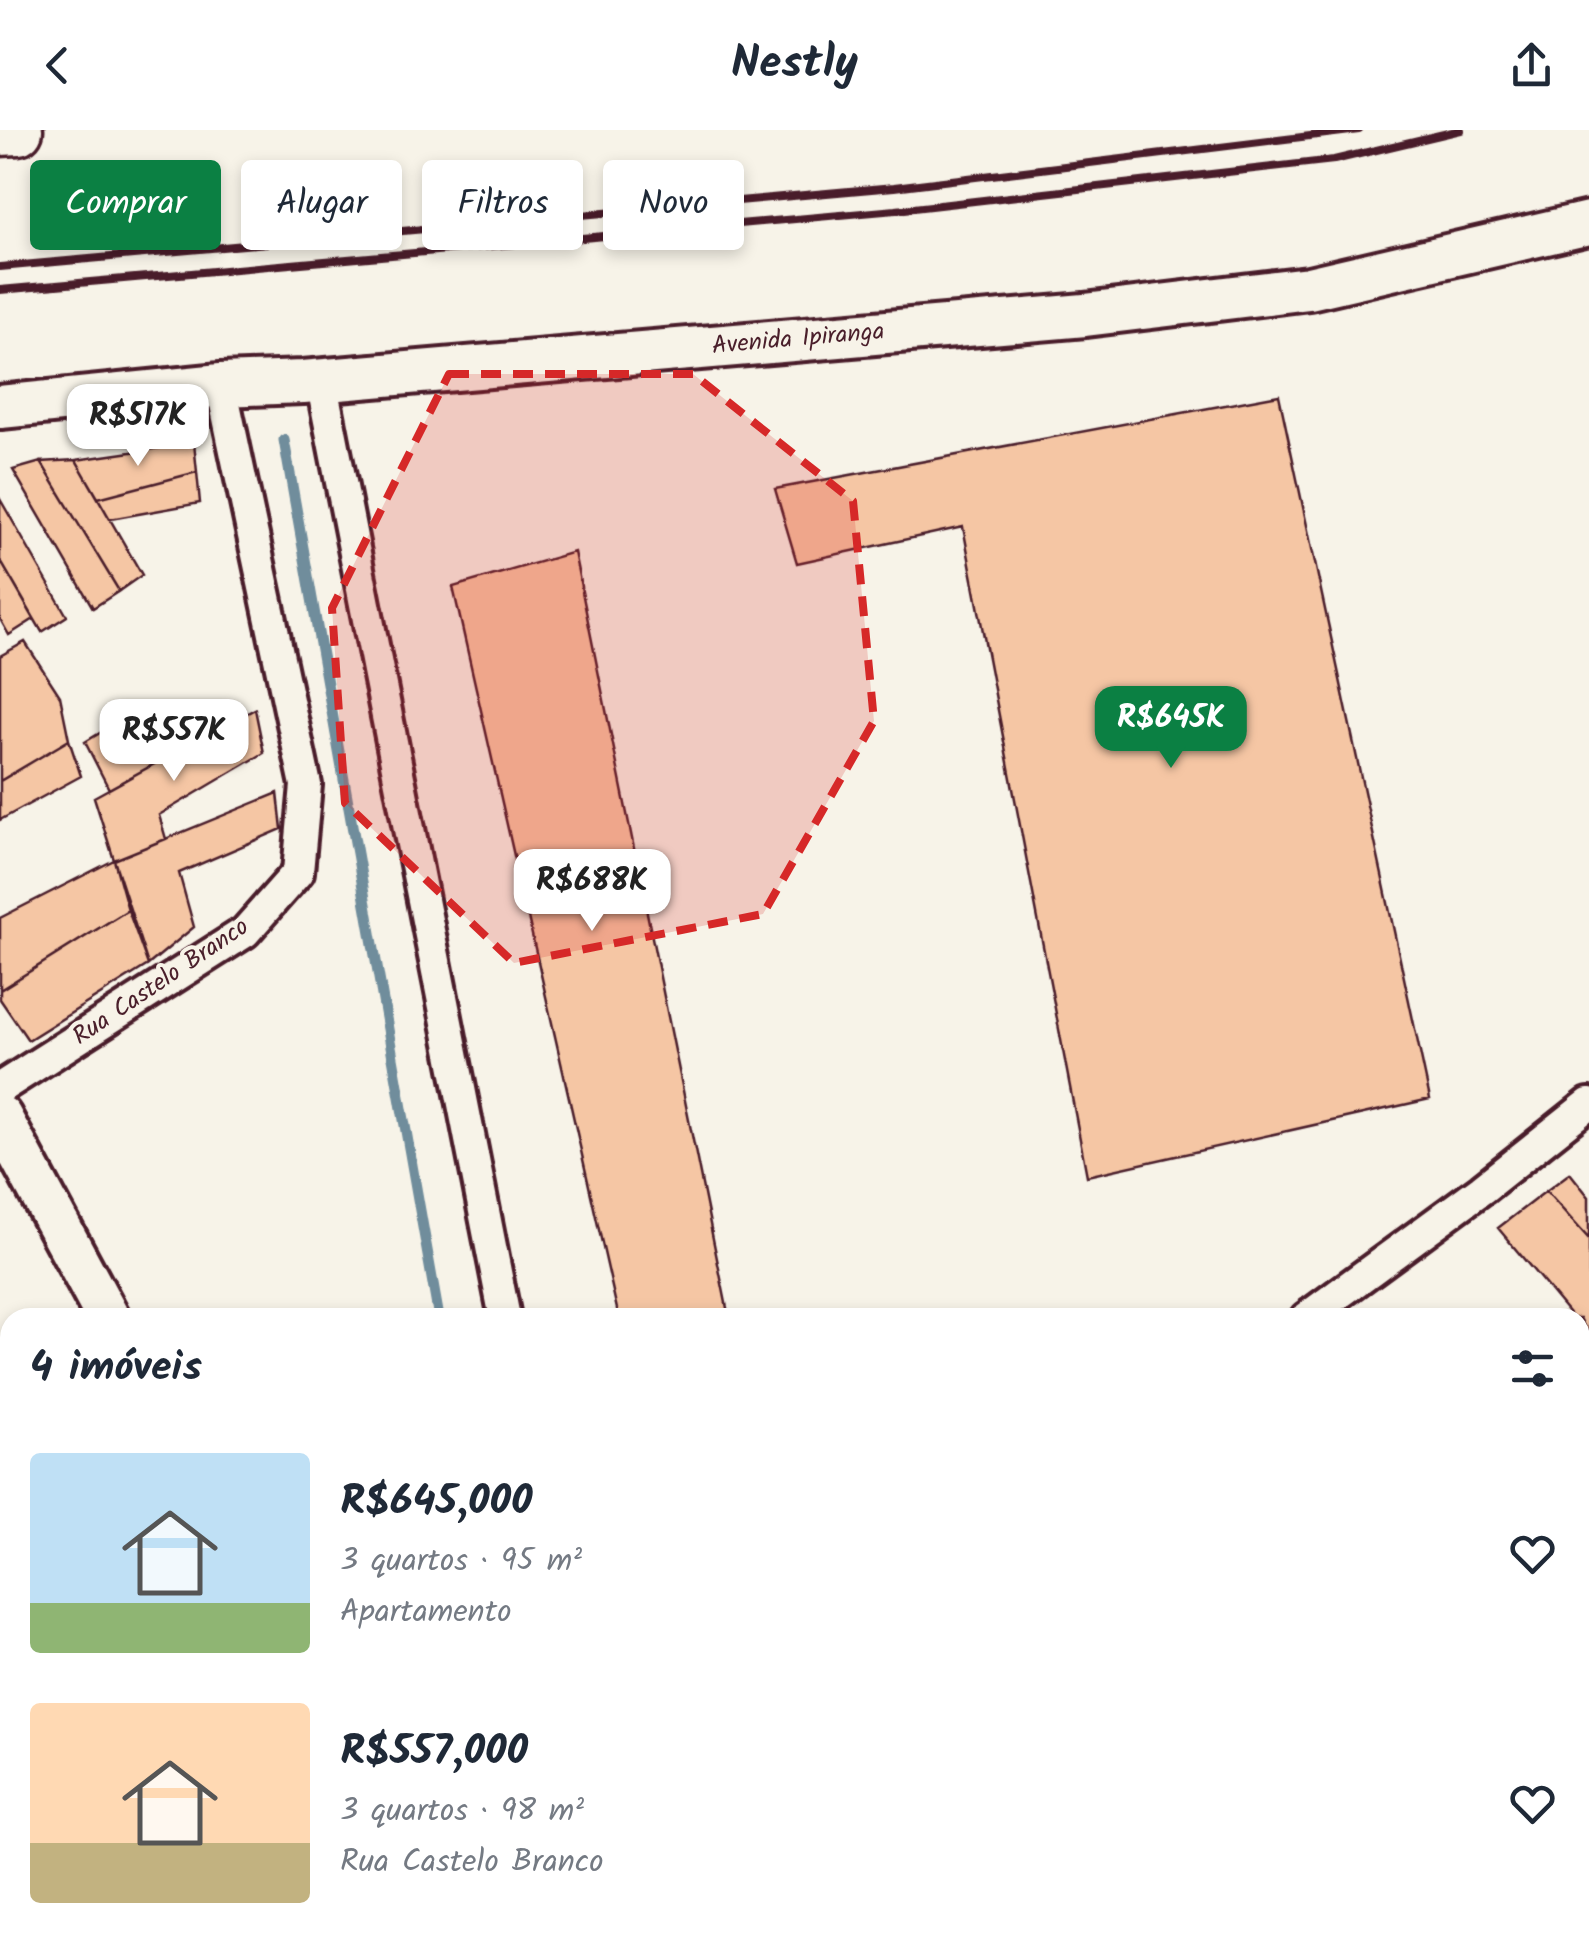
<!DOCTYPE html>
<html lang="pt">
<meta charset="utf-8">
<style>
:root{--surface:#fff;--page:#f2f2f3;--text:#1f2937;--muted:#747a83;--accent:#0b8043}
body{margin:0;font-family:Kalam,sans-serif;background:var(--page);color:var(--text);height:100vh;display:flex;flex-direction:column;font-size:38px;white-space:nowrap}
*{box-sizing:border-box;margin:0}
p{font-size:32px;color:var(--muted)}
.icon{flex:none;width:55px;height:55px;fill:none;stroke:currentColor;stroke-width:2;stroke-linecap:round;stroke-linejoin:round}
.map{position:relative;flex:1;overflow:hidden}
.details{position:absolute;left:0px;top:1178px;width:1590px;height:642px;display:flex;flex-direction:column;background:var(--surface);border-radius:30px 30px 0 0;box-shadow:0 5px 15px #0003}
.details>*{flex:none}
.hud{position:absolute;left:30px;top:30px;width:1000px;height:90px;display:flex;gap:20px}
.price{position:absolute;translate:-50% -85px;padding:0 22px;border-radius:20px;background:#fff;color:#222;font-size:32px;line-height:65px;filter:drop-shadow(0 2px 5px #0008)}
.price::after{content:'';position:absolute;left:50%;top:60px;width:30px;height:22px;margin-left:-15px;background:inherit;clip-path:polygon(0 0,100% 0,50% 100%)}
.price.current{background:var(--accent);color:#fff}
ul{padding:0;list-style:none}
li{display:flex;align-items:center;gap:30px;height:250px;padding:0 30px}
li span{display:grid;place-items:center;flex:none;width:280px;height:200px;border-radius:10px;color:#555}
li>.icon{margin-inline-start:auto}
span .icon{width:120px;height:120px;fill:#fffc;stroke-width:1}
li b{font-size:42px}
h2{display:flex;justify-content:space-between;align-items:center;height:120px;padding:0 30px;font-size:42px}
.pill{padding:0 35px;border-radius:10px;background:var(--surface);box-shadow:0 5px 15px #0003;font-size:35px;line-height:90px}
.pill.current{background:var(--accent);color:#fff}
header{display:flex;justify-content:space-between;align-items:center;height:130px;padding:0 30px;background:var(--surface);font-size:45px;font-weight:700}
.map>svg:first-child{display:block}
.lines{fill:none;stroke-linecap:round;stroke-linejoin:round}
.stream{stroke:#708d9c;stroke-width:11}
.building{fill:#f5c6a4;stroke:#4a1f2b;stroke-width:2.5}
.minor-casing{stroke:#4a1f2b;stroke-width:38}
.secondary-casing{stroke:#4a1f2b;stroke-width:50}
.primary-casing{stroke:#4a1f2b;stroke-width:55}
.minor{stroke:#f7f3e8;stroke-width:30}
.secondary{stroke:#f7f3e8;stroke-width:42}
.primary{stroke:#f7f3e8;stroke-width:48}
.rail{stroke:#4a1f2b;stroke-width:8}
.marked{fill:#d62828;fill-opacity:0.2;stroke:#d62828;stroke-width:8;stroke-dasharray:20 12;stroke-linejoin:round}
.labels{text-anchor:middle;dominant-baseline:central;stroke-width:8;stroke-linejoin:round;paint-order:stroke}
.street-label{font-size:25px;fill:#4a1f2b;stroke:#f7f3e8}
</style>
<header><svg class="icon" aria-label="back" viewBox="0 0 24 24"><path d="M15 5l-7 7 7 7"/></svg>Nestly<svg class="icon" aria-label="share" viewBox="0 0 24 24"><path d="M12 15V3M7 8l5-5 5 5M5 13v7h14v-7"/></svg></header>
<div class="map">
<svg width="1589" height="1818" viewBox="0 0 1589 1818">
<rect width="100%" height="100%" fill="#f7f3e8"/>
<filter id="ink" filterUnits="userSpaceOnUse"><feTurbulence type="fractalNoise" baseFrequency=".01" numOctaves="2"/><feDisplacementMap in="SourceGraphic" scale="20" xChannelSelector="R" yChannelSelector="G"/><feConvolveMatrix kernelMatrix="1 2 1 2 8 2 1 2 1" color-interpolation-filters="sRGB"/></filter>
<g filter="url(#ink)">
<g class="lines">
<path class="stream" d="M284 310 439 1188"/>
</g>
<path class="building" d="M1279 265 1430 969 1087 1046 963 397 797 433 775 359Z
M194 313 197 342 98 368 76 330Z
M76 330 142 445 119 461 41 332Z
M41 332 119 461 93 478 13 340Z
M197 342 200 373 110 389 98 368Z
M0 369 67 486 42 502 0 430Z
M574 422 729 1188H619L453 457Z
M0 430 34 489 9 505 0 489Z
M25 512 60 566 69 610 0 651V526Z
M148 574 176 622 109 659 85 612Z
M255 579 264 623 159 685 166 709 114 730 94 667Z
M69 610 81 646 0 690V651Z
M278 663 282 699 179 743 194 797 148 835 114 730Z
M114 730 128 780 0 860V788Z
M128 780 148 835 28 910 0 869V860Z
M1570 1043 1589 1067V1109L1546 1061Z
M1546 1061 1589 1109V1206L1580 1188H1573L1498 1098Z
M1586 1203 1589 1237 1580 1244V1207Z
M1580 1248 1589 1259V1312L1580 1301Z
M1580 1301 1589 1312V1366L1580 1354Z
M1580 1354 1589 1366V1409L1583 1414Z
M10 1438V1506L0 1512V1444Z
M10 1506V1567L0 1550V1512Z
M1580 1556 1589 1567V1656L1580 1645Z
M1580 1645 1589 1656V1693L1580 1700Z
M1589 1693V1746L1580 1736V1700Z
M10 1712V1776L0 1742V1715Z
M20 1810H78L79 1818H22Z
M130 1810H168L138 1818H132Z
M168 1810H283L285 1818H138Z
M283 1810H329L294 1818H285Z
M329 1810H405L409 1818H294Z
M667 1810H744L750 1818H673Z
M807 1810H850L856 1818H813Z
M949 1810H996L1002 1818H940Z
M1387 1810H1442L1432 1818H1393Z
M1478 1810H1496L1503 1818H1468Z
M1496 1810H1563L1569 1818H1503Z"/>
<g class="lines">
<defs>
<path id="minor" d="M321 250 505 1188
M0 958 245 802 298 742 306 655 221 255
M1306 1188 1482 1059 1589 974
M1580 1462 1589 1455
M0 1603 10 1620
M0 1684 10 1681
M105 1810 107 1818
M618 1810 621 1818
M1233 1810 1240 1818
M1142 1818 1152 1810"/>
<path id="secondary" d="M0 277 221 255 303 252 1085 185 1309 158 1589 93
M0 987 108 1188
M443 1810 447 1818"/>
<path id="primary" d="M0 1 18 0"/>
</defs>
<use href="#minor" class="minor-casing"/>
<use href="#secondary" class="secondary-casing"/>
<use href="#primary" class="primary-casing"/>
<use href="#minor" class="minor"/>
<use href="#secondary" class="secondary"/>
<use href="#primary" class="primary"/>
<path class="rail" d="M0 137 894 57 1359 0
M0 160 896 80 1334 30 1461 0"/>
</g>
</g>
<path class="marked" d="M449 244H693L853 371 874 591 763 784 514 833 345 673 332 478Z"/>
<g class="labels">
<g class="street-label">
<text transform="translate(798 209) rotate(-5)">Avenida Ipiranga</text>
<text transform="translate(161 852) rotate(-34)">Rua Castelo Branco</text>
</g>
</g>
</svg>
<b class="price" style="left:138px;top:339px">R$517K</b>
<b class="price current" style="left:1171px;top:641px">R$645K</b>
<b class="price" style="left:174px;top:654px">R$557K</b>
<b class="price" style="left:592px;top:804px">R$688K</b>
<div class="hud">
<a class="pill current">Comprar</a>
<a class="pill">Alugar</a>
<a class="pill">Filtros</a>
<a class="pill">Novo</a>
</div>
<section class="details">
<h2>4 imóveis<svg class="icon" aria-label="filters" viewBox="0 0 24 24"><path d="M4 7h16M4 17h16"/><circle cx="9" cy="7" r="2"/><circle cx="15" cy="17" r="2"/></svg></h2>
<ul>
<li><span style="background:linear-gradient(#bfe0f5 75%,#8fb573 0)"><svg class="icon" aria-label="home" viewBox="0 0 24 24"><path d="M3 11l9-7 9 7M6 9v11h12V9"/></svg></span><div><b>R$645,000</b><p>3 quartos · 95 m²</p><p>Apartamento</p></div><svg class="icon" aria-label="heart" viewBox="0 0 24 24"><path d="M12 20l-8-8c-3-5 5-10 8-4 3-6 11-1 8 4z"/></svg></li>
<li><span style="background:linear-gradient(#ffd9b3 70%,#c2b280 0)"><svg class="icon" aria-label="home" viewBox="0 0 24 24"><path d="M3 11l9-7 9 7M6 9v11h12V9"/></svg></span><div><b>R$557,000</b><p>3 quartos · 98 m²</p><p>Rua Castelo Branco</p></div><svg class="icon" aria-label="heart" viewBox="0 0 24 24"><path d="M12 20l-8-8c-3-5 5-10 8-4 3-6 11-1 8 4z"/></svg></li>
</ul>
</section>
</div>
